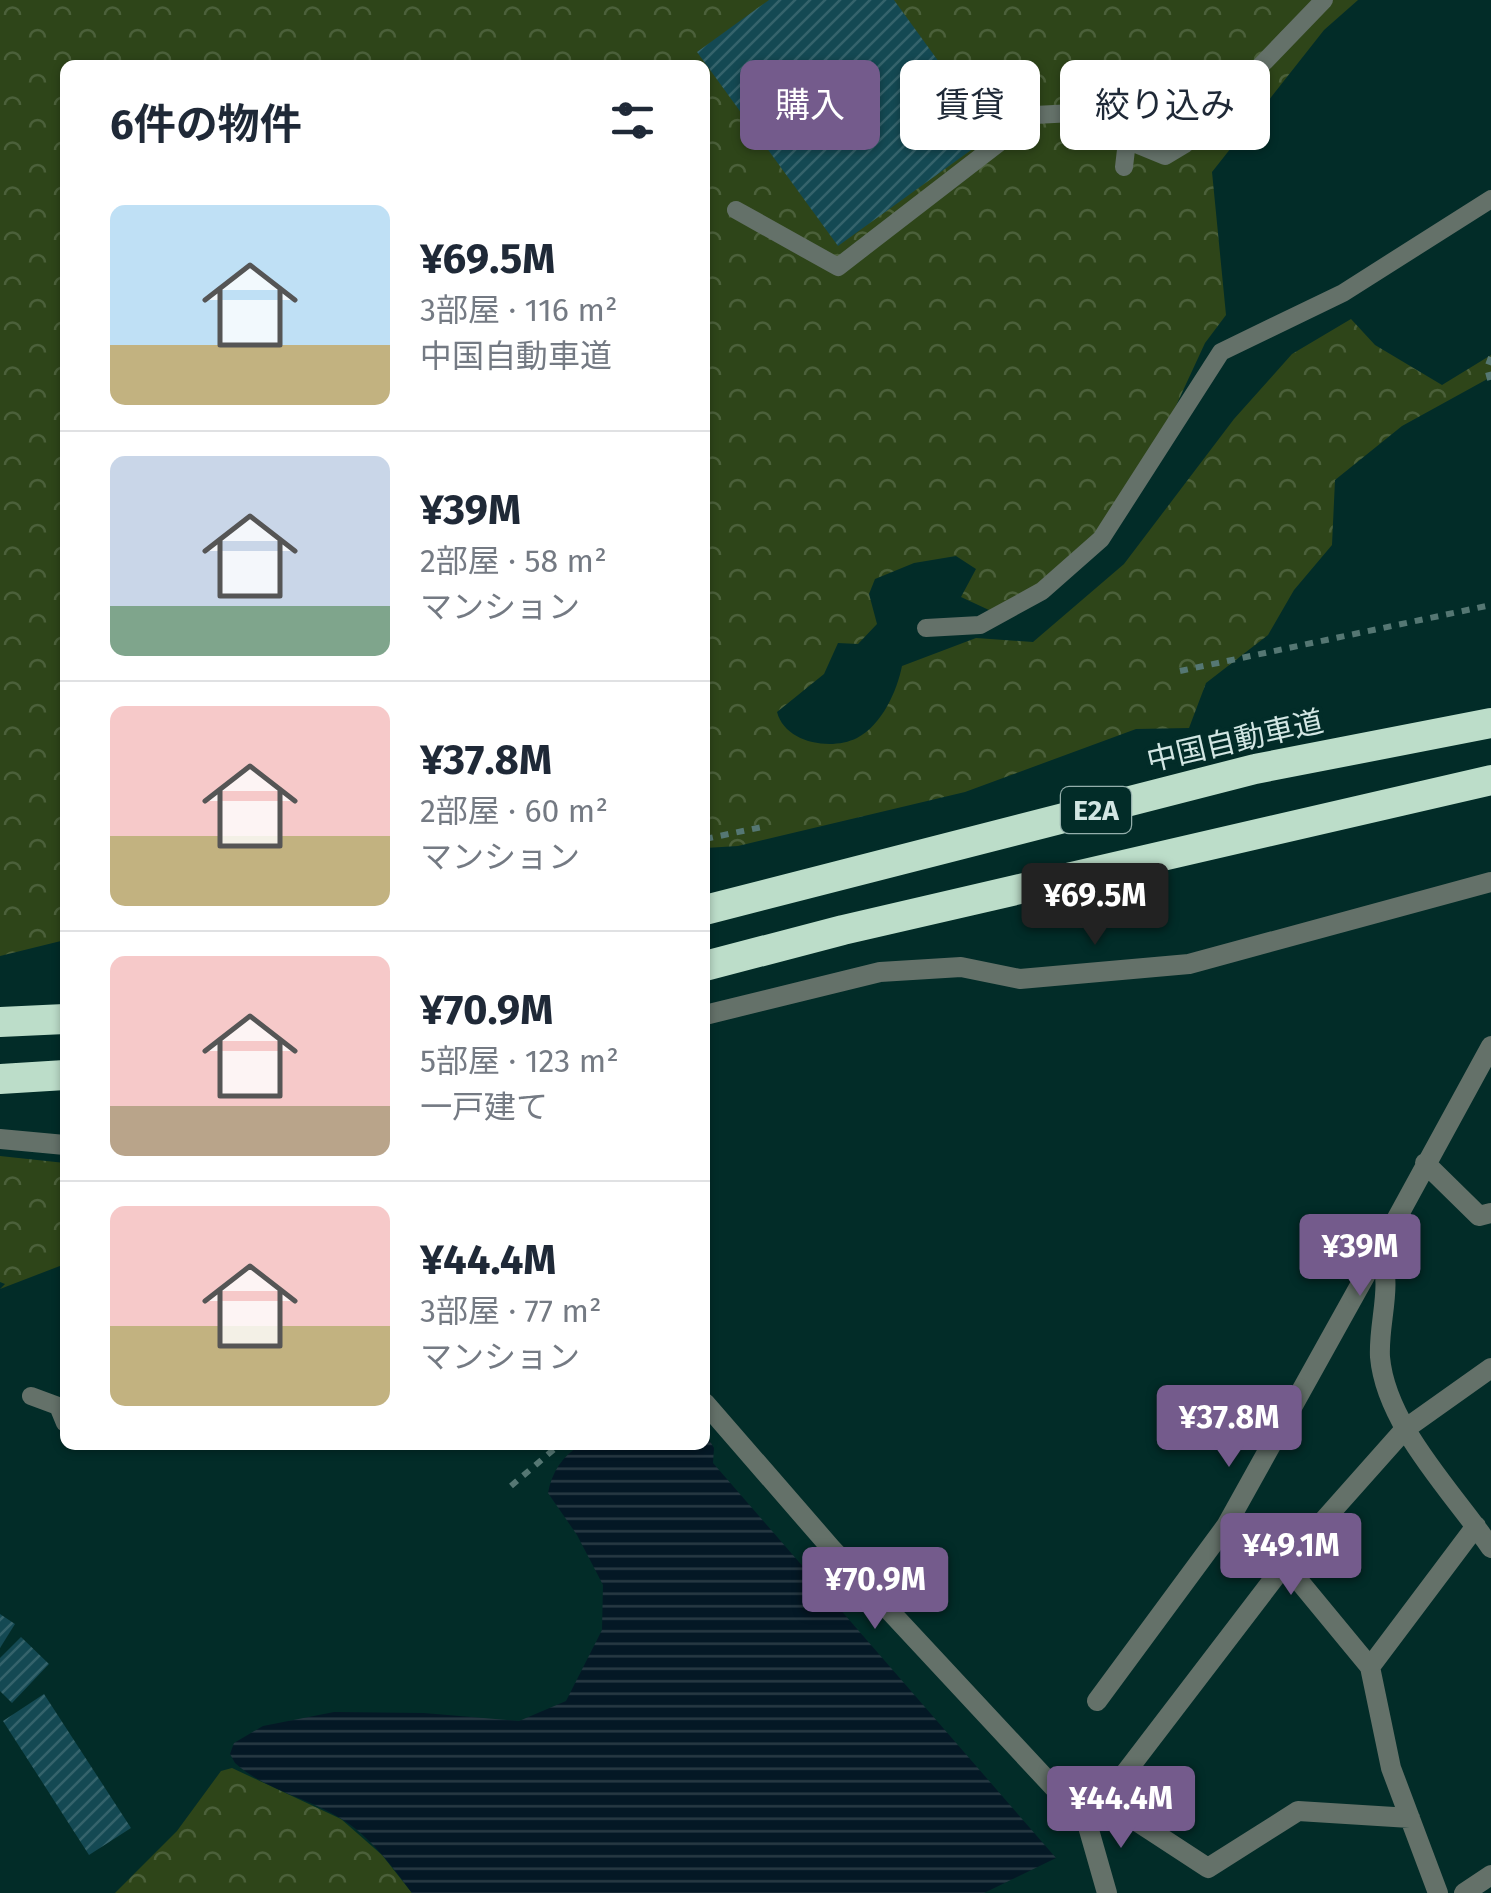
<!DOCTYPE html>
<html lang="ja">
<meta charset="utf-8">
<style>
:root{--surface:#fff;--page:#f6f6f7;--text:#1f2937;--muted:#747a83;--line:#e0e1e3;--accent:#745b8c}
body{margin:0;font-family:"Fira Sans","Noto Sans JP",sans-serif;background:var(--page);color:var(--text);height:100vh;display:flex;flex-direction:column;font-size:38px;white-space:nowrap}
*{box-sizing:border-box;margin:0}
p{font-size:32px;color:var(--muted)}
.icon{flex:none;width:55px;height:55px;fill:none;stroke:currentColor;stroke-width:2;stroke-linecap:round;stroke-linejoin:round}
.map{position:relative;flex:1;overflow:hidden}
.panel{position:absolute;left:60px;top:60px;width:650px;height:1390px;display:flex;flex-direction:column;background:var(--surface);border-radius:15px;box-shadow:0 2px 8px #0004}
.panel>*{flex:none}
.top-card{position:absolute;left:740px;top:60px;width:600px;height:90px;display:flex;gap:20px}
.price{position:absolute;translate:-50% -85px;padding:0 22px;border-radius:10px;background:var(--accent);color:#fff;font-size:32px;line-height:65px;filter:drop-shadow(0 2px 5px #0008)}
.price::after{content:'';position:absolute;left:50%;top:60px;width:30px;height:22px;margin-left:-15px;background:inherit;clip-path:polygon(0 0,100% 0,50% 100%)}
.price.active{background:#222;color:#fff}
ul{padding:0;list-style:none}
li{display:flex;align-items:center;gap:30px;height:250px;padding:0 50px}
li+li{border-top:2px solid var(--line)}
li span{display:grid;place-items:center;flex:none;width:280px;height:200px;border-radius:15px;color:#555}
li>.icon{margin-inline-start:auto}
span .icon{width:120px;height:120px;fill:#fffc;stroke-width:1}
li b{font-size:42px}
h2{display:flex;justify-content:space-between;align-items:center;height:120px;padding:0 50px;font-size:42px}
.chip{padding:0 35px;border-radius:15px;background:var(--surface);box-shadow:0 2px 8px #0004;font-size:35px;line-height:90px}
.chip.active{background:var(--accent);color:#fff}
.map>svg:first-child{display:block}
.forest{fill:url(#forest-crowns)}
.water{fill:url(#water-rules)}
.building{fill:url(#building-hatch)}
.lines{fill:none;stroke-linecap:round;stroke-linejoin:round}
.path{stroke:#557773;stroke-width:6;stroke-dasharray:8 8;stroke-linecap:butt}
.service{stroke:#647169;stroke-width:18}
.minor{stroke:#647169;stroke-width:20}
.motorway{stroke:#bcddc9;stroke-width:30}
.labels{text-anchor:middle;dominant-baseline:central;stroke-width:8;stroke-linejoin:round;paint-order:stroke}
.shield{fill:#022c28;stroke:#94aeab;stroke-width:2.5}
.shield-label{font-size:28px;font-weight:bold;fill:#d2e6e3}
.street-label{font-size:30px;fill:#d2e6e3;stroke:#022c28}
</style>
<div class="map">
<svg width="1491" height="1893" viewBox="0 0 1491 1893">
<defs>
<pattern id="forest-crowns" width="20" height="18" patternUnits="userSpaceOnUse" patternTransform="scale(2.5)"><rect width="20" height="18" fill="#2e4519"/><path d="M2 6a3 3 0 1 1 6 0M12 15a3 3 0 1 1 6 0" fill="none" stroke="#4b603a"/></pattern>
<pattern id="water-rules" width="6" height="5" patternUnits="userSpaceOnUse" patternTransform="scale(2.5)"><rect width="6" height="5" fill="#041825"/><path d="M0 2.5h6" fill="none" stroke="#283a44"/></pattern>
<pattern id="building-hatch" width="6" height="6" patternUnits="userSpaceOnUse" patternTransform="scale(2.5)"><rect width="6" height="6" fill="#144953"/><path d="M-1 1l2-2M0 6l6-6M5 7l2-2" fill="none" stroke="#35636c"/></pattern>
</defs>
<rect width="100%" height="100%" fill="#022c28"/>
<path class="forest" d="M0 0H1358L1324 30 1212 172 1226 315 1205 343 1143 477 1076 567 1004 617 961 597 976 569 956 556 914 563 875 579 869 594 877 624 858 644 838 643 824 674 777 712C785 743 831 751 857 738 882 725 897 691 902 666L976 638 1033 642 1124 564 1234 419 1292 354 1351 319 1375 345 1442 385 1491 355V377L1402 426 1335 480 1332 545 1294 590 1268 635 1206 683 1189 728 1136 729 965 792 738 846 705 848V65H65V940L0 956Z
M0 1156 65 1163V1264L0 1289 5 1284 0 1282Z
M232 1768 341 1819 382 1855 412 1893H115L177 1831 221 1771Z"/>
<path class="water" d="M705 1433 714 1448 713 1463 1056 1858 984 1893H412C392 1866 370 1836 340 1818 306 1797 265 1790 235 1763L230 1754 234 1743 263 1726 334 1712 424 1713 519 1721 566 1701 602 1630 603 1585 577 1535 548 1493C552 1472 562 1456 581 1445H705Z"/>
<path class="building" d="M769 0H894L992 135 838 246 697 52Z
M0 1614 15 1624 0 1648Z
M21 1637 49 1664 12 1703 0 1691V1658Z
M44 1694 131 1828 89 1855 3 1721Z"/>
<g class="lines">
<path class="path" d="M1491 357 1487 368 1491 383
M1180 671 1491 605
M705 839 762 827
M511 1486 559 1445"/>
<path class="service" d="M1124 167 1127 141
M736 210 838 267 1035 115 1073 113 1092 126 1165 156 1185 144 1324 0
M926 628 980 625 1042 591 1101 539 1221 352 1343 293 1491 199
M31 1396 58 1406 65 1423"/>
<path class="minor" d="M705 1015 880 972 961 967 1020 979 1189 964 1491 882
M1491 1046 1379 1251C1394 1285 1378 1321 1380 1357 1386 1426 1454 1493 1491 1548
M0 1139 65 1145
M1425 1163 1479 1216 1491 1213
M705 1403 831 1548 1087 1823 1107 1893
M1285 1564 1370 1667 1391 1768 1438 1893
M1370 1667 1476 1526
M1097 1701 1226 1526 1379 1251
M1104 1800 1208 1868 1298 1811 1410 1818
M1087 1823 1285 1564 1405 1429 1491 1368
M1464 1893 1491 1875"/>
<path class="motorway" d="M705 910 1255 769 1491 723
M705 966 843 930 1491 780
M0 1022 65 1019
M0 1079 65 1075"/>
</g>
<g class="labels">
<rect class="shield" x="1061" y="787" width="70" height="46" rx="8"/>
<g class="shield-label">
<text x="1096" y="810">E2A</text>
</g>
<g class="street-label">
<text transform="translate(1235 741) rotate(-13)">中国自動車道</text>
</g>
</g>
</svg>
<b class="price active" style="left:1095px;top:948px">¥69.5M</b>
<b class="price" style="left:1360px;top:1299px">¥39M</b>
<b class="price" style="left:1229px;top:1470px">¥37.8M</b>
<b class="price" style="left:1291px;top:1598px">¥49.1M</b>
<b class="price" style="left:875px;top:1632px">¥70.9M</b>
<b class="price" style="left:1121px;top:1851px">¥44.4M</b>
<div class="top-card">
<a class="chip active">購入</a>
<a class="chip">賃貸</a>
<a class="chip">絞り込み</a>
</div>
<section class="panel">
<h2>6件の物件<svg class="icon" aria-label="filters" viewBox="0 0 24 24"><path d="M4 7h16M4 17h16"/><circle cx="9" cy="7" r="2"/><circle cx="15" cy="17" r="2"/></svg></h2>
<ul>
<li><span style="background:linear-gradient(#bfe0f5 70%,#c2b280 0)"><svg class="icon" aria-label="home" viewBox="0 0 24 24"><path d="M3 11l9-7 9 7M6 9v11h12V9"/></svg></span><div><b>¥69.5M</b><p>3部屋 · 116 m²</p><p>中国自動車道</p></div></li>
<li><span style="background:linear-gradient(#c9d6e8 75%,#7fa58c 0)"><svg class="icon" aria-label="home" viewBox="0 0 24 24"><path d="M3 11l9-7 9 7M6 9v11h12V9"/></svg></span><div><b>¥39M</b><p>2部屋 · 58 m²</p><p>マンション</p></div></li>
<li><span style="background:linear-gradient(#f6c9c9 65%,#c2b280 0)"><svg class="icon" aria-label="home" viewBox="0 0 24 24"><path d="M3 11l9-7 9 7M6 9v11h12V9"/></svg></span><div><b>¥37.8M</b><p>2部屋 · 60 m²</p><p>マンション</p></div></li>
<li><span style="background:linear-gradient(#f6c9c9 75%,#b9a48a 0)"><svg class="icon" aria-label="home" viewBox="0 0 24 24"><path d="M3 11l9-7 9 7M6 9v11h12V9"/></svg></span><div><b>¥70.9M</b><p>5部屋 · 123 m²</p><p>一戸建て</p></div></li>
<li><span style="background:linear-gradient(#f6c9c9 60%,#c2b280 0)"><svg class="icon" aria-label="home" viewBox="0 0 24 24"><path d="M3 11l9-7 9 7M6 9v11h12V9"/></svg></span><div><b>¥44.4M</b><p>3部屋 · 77 m²</p><p>マンション</p></div></li>
</ul>
</section>
</div>
